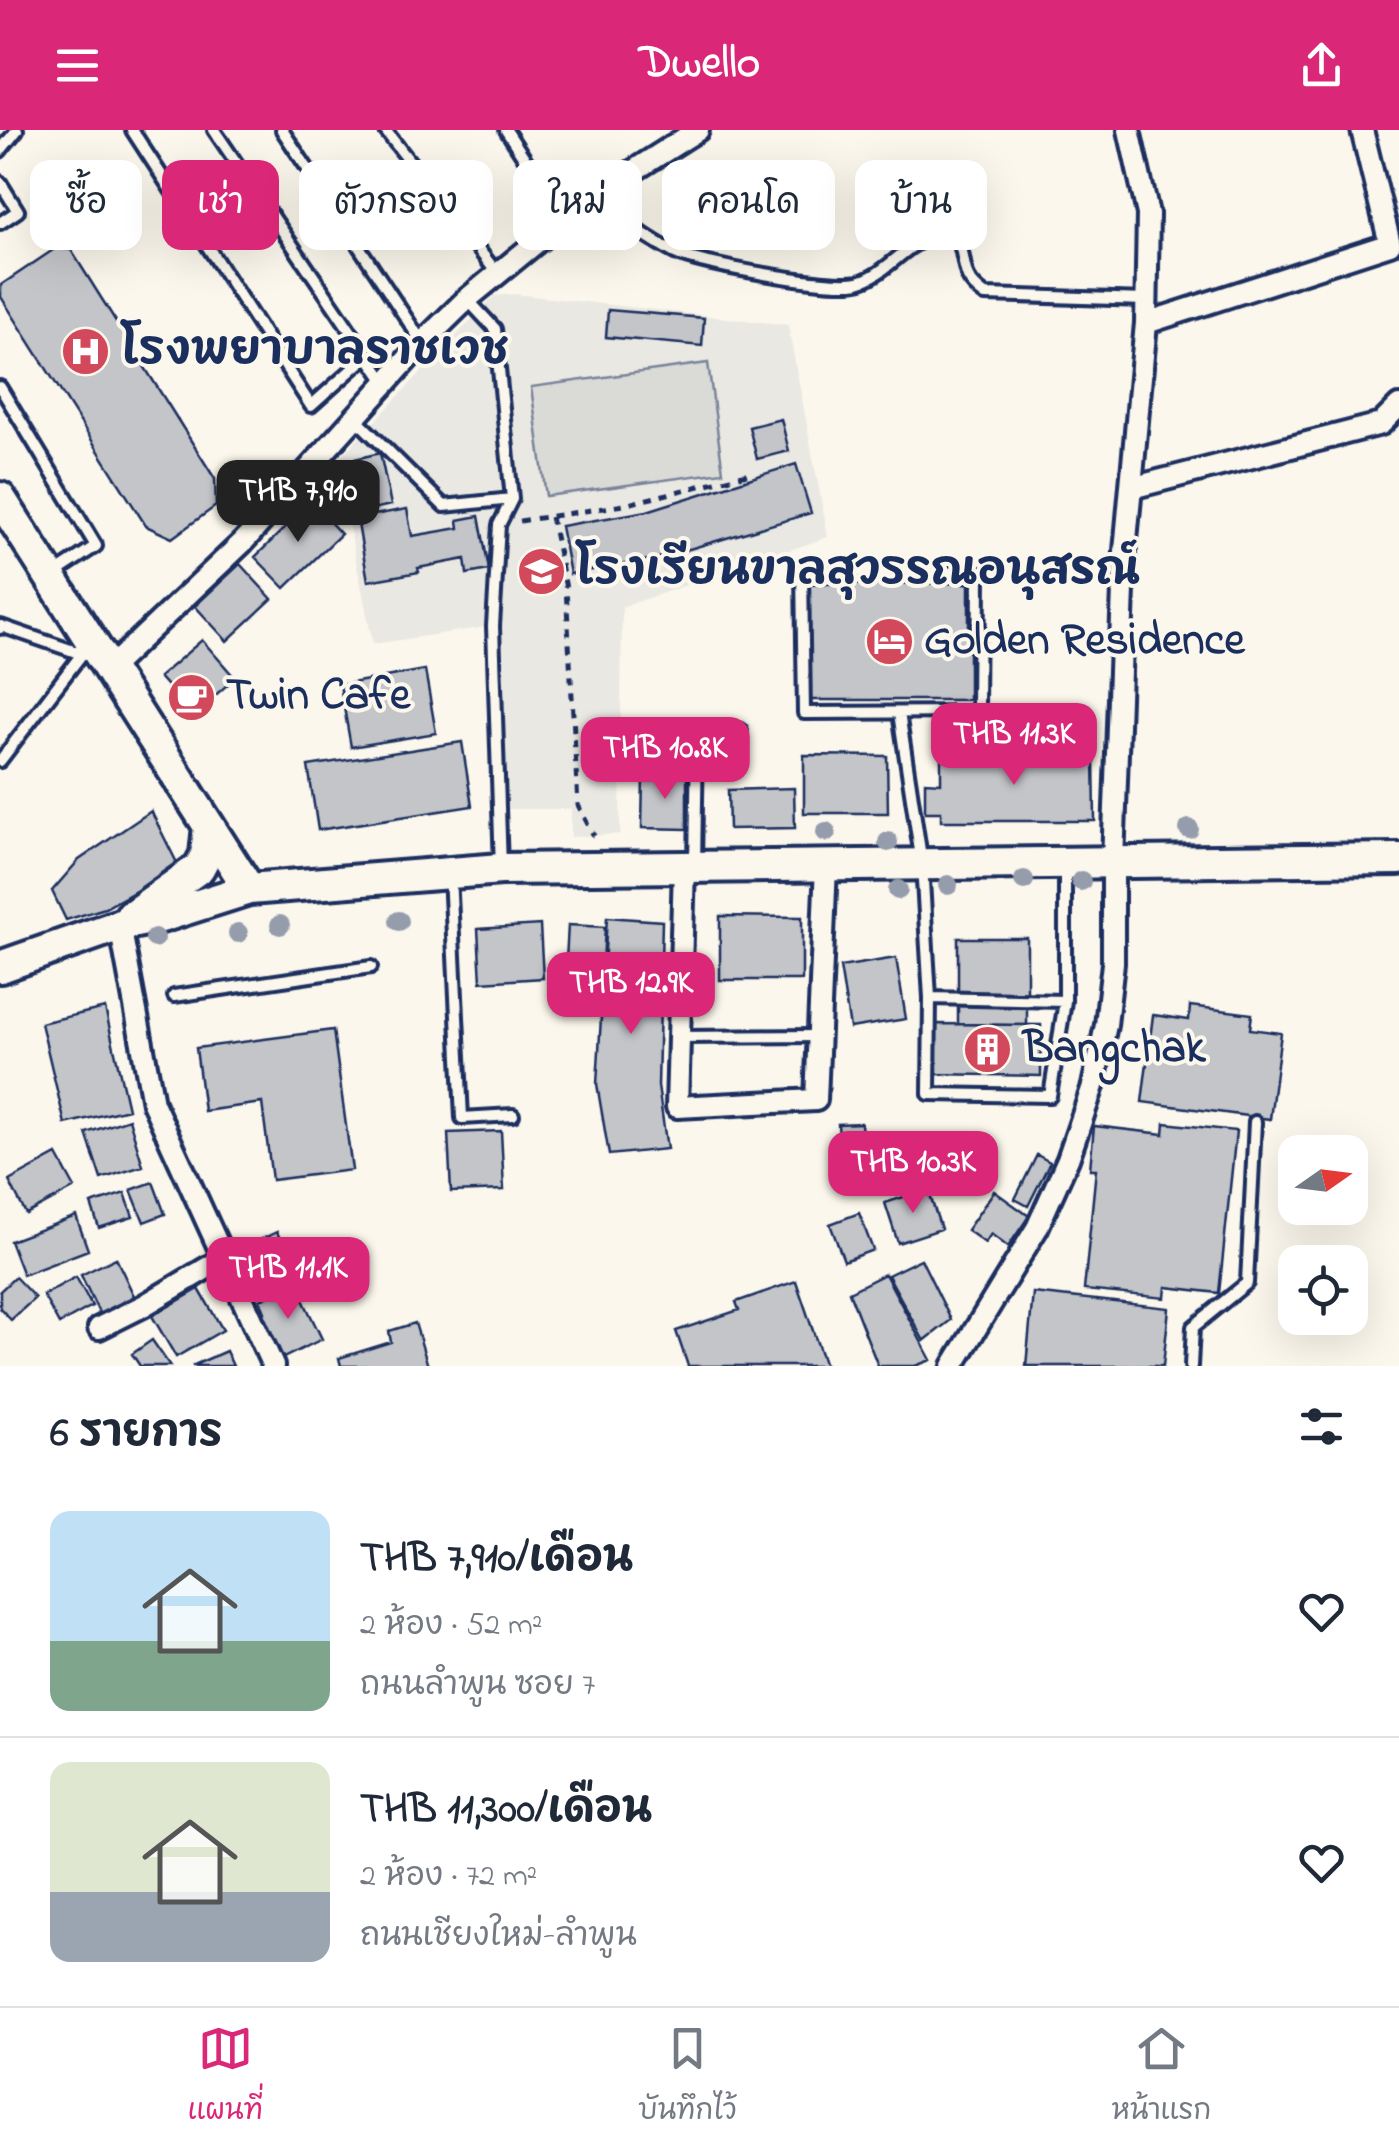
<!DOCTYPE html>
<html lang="th">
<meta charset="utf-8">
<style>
:root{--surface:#fff;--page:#f2f2f3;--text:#1f2937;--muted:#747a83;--line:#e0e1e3;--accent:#db2777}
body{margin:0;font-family:"Indie Flower","Playpen Sans Thai",sans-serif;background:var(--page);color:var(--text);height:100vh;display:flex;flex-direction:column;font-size:38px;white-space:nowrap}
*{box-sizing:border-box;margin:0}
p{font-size:32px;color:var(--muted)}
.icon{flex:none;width:55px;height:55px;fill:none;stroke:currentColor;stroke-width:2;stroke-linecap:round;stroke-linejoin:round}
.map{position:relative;height:1236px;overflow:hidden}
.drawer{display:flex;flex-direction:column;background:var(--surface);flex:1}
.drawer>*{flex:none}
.banner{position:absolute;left:30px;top:30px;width:1340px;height:90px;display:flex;gap:20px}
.needle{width:65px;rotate:76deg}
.buttons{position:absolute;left:1278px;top:1005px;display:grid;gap:20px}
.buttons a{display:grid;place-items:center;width:90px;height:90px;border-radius:20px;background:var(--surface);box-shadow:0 10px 40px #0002;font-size:50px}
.price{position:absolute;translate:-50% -85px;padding:0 22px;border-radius:20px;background:var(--accent);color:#fff;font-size:32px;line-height:65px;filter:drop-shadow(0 2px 5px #0008)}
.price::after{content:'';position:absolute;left:50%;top:60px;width:30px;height:22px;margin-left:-15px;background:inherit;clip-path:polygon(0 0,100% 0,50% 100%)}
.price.on{background:#222;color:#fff}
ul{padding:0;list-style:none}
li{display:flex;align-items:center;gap:30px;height:250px;padding:0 50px}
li+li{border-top:2px solid var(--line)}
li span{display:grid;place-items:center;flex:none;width:280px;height:200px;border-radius:20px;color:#555}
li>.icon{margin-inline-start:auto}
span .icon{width:120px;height:120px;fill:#fffc;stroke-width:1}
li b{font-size:42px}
h2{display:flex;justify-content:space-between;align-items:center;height:120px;padding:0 50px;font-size:42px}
.chip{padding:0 35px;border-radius:20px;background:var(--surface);box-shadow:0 10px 40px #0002;font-size:35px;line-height:90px}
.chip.on{background:var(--accent);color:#fff}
header{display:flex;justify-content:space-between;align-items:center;height:130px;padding:0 50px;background:var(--accent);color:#fff;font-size:45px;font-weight:700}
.menu{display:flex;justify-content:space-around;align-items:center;height:140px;border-top:2px solid var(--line);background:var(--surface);font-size:28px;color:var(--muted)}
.menu a{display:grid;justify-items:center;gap:5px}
.menu .on{color:var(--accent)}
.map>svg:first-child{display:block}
.built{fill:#eae8e2}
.green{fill:#dadad7;stroke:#7a849a;stroke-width:2.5}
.building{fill:#c3c5c9;stroke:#1b2f5e;stroke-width:2.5}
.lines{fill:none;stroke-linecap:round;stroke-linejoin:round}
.lane-casing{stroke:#1b2f5e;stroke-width:18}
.street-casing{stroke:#1b2f5e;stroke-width:28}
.secondary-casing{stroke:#1b2f5e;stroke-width:38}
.path{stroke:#1b2f5e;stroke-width:5;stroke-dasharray:8 8;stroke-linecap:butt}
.lane{stroke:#fbf7ec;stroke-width:10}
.street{stroke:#fbf7ec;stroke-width:20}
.secondary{stroke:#fbf7ec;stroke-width:30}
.tree{fill:#959cab}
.labels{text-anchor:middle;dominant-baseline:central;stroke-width:8;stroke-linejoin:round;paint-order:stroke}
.poi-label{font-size:45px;font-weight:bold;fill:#1b2f5e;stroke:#fbf7ec;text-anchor:start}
</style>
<header><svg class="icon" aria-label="menu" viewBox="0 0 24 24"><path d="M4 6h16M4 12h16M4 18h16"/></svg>Dwello<svg class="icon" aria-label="share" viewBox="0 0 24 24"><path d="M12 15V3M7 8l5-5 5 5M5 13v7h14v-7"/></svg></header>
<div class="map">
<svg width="1399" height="1236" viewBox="0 0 1399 1236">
<rect width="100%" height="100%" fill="#fbf7ec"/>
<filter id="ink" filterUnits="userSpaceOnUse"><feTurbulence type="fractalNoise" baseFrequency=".01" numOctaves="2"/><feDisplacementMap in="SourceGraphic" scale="20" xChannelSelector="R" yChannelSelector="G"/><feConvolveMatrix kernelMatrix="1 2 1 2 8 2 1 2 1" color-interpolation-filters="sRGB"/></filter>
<g filter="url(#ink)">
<path class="built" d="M515 164 788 195 828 407 622 477 620 704 571 707V679H505L503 498 493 496 373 514 336 332 494 166Z"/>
<path class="green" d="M708 233 723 342 546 366 531 257Z"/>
<path class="building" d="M56 118 71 120 215 349 216 376 172 408 146 396 1 167V155Z
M608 180 704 188 702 216 606 207Z
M781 289 789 321 757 329 749 297Z
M380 323 391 375 353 383 342 332Z
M796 334 811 383 659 428 570 444 561 396 647 381Z
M311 372 341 404 285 458 255 427Z
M407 379 412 406 459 398 458 390 479 386 489 440 467 444 465 429 418 438 419 442 368 451 357 388Z
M240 434 272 469 227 511 195 476Z
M969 453V570H810L809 454Z
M202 510 235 548 193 585 159 547Z
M425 540 436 603 351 617 340 555Z
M462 612 472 676 318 700 308 636Z
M1094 624 1095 691H941V682H925V652L941 653V625Z
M804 625 887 626 888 683H804Z
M643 645H687V699L642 698Z
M794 658 795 698 729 699 728 660Z
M151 681 179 737 105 778 66 790 52 761 79 730Z
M720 786 802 787V850H720Z
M607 787 662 791 658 956 667 1019 609 1025 597 954Z
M540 795 543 848 481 852 478 799Z
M568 795 605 797 601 868 564 865Z
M958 808H1027V895L958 894Z
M896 828 906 889 850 898 840 837Z
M1190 876 1252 884 1250 899 1281 903 1270 989 1142 972 1153 885 1189 890Z
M105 878 128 979 65 994 41 893Z
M936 894 1041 895V946L935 944Z
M333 900 352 1040 272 1050 262 973 204 981 196 918Z
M129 989 143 1036 101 1049 86 1003Z
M861 993 864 1035 841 1037 838 994Z
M1165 993 1236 1001 1219 1163 1166 1157 1165 1168 1084 1160 1096 1039H1090L1094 996 1164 1004Z
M501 1001 504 1060 451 1062 448 1003Z
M960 1009 974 1044 936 1060 921 1025Z
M57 1025 75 1058 26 1084 9 1051Z
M1037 1025 1050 1032 1028 1076 1015 1069Z
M153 1052 165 1084 144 1092 131 1060Z
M928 1059 941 1099 898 1113 885 1073Z
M994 1061 1029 1086 1008 1117 991 1104 985 1113 967 1100Z
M125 1063 133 1087 99 1098 91 1074Z
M859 1083 873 1120 844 1131 830 1094Z
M76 1086 88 1120 23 1145 10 1111Z
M277 1102 294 1139 283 1144 287 1153 254 1168 232 1123Z
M116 1128 135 1168 100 1185 81 1145Z
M921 1129 951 1190 924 1211 888 1145Z
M885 1144 931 1230 915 1236H878L849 1162Z
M15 1147 35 1168 11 1190 0 1178V1161Z
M76 1147 92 1176 59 1194 43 1165Z
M796 1151 825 1236H688L676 1201 739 1180 736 1172Z
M295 1153 322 1209 279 1230 257 1185 265 1182 260 1170Z
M199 1159 223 1200 176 1227 152 1186Z
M1033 1163 1169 1178 1163 1236H1026Z
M415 1193 428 1236H341L339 1228 391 1212 389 1201Z
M152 1210 170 1236H140L132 1224Z
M226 1221 233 1236H192Z"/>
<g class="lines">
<defs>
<path id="lane" d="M132 0 311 276 367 226
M214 0 386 253
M282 0 422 212
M385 0 497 143
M506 0 564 89
M0 21 17 0
M0 52 18 81 0 93
M592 67C619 87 645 107 675 123 701 135 831 158 858 152 878 147 893 130 910 118 920 111 932 105 943 99 966 106 960 128 968 147 972 155 978 160 985 165L1146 170
M467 169 495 199 512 369 499 395 493 496 501 738
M0 257 96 416 55 443
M356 289 444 376 512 369
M802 441 979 443 978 582 804 583Z
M0 498 1 496 82 524
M899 583 922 734 930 868 929 964 1050 966 1065 871V738
M0 631 88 516
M695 735 697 608 705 601 741 600
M450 745 462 988 513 985
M174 866 371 837
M930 868 1065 871
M680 907 818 906
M1191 1236 1193 1197 1247 1153 1255 992"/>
<path id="street" d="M1146 193 1390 114 1362 0
M1131 358 1381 294 1399 276
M109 539 243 412 422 213 467 169 592 67 698 0
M684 736 677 977 816 970 826 735
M120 795 153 973 273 1236
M99 1198 143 1176 222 1129
M953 1236 1037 1098 1068 1029 1093 956 1106 895 1113 833V732L1124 432 1146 193 1148 84 1129 0"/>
<path id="secondary" d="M0 368 249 759
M130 787 199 738 206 725 209 696
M0 837 120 795 161 787 249 759 501 739 1399 729"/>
</defs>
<use href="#lane" class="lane-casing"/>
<use href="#street" class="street-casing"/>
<use href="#secondary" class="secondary-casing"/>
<path class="path" d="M551 387 566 458 578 675 594 706
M520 391 624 375 747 344"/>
<use href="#lane" class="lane"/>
<use href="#street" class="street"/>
<use href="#secondary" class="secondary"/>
</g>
<g class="tree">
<circle cx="1189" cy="699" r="10"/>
<circle cx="826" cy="702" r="10"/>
<circle cx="888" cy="712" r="10"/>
<circle cx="1024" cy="750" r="10"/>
<circle cx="1081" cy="751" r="10"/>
<circle cx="948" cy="755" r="10"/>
<circle cx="898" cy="760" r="10"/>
<circle cx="399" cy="791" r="10"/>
<circle cx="280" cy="795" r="10"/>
<circle cx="238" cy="803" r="10"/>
<circle cx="155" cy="808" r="10"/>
</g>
</g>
<defs>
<symbol id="hospital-disc" viewBox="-11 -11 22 22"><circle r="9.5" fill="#d1495b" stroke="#fbf7ec"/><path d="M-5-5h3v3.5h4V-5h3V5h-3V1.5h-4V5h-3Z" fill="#fff"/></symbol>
<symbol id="school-disc" viewBox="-11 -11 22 22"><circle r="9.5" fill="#d1495b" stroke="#fbf7ec"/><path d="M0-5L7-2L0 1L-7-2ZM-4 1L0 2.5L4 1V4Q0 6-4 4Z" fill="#fff"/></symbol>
<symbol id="hotel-disc" viewBox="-11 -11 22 22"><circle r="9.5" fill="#d1495b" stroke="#fbf7ec"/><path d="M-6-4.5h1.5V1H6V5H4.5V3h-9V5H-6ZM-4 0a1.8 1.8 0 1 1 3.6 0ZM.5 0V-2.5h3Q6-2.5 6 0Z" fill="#fff"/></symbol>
<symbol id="cafe-disc" viewBox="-11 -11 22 22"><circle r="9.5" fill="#d1495b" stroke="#fbf7ec"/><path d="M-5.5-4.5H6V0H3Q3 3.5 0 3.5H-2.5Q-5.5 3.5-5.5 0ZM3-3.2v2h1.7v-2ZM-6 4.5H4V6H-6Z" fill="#fff"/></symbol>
<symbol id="building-disc" viewBox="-11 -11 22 22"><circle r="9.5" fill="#d1495b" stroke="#fbf7ec"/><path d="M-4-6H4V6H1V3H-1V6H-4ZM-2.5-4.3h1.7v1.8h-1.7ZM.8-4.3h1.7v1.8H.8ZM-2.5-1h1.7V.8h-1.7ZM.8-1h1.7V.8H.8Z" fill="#fff"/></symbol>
</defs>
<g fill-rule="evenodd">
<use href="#hospital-disc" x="58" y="194" width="55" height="55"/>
<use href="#school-disc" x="514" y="414" width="55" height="55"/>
<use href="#hotel-disc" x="862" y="484" width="55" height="55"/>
<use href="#cafe-disc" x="164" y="540" width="55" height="55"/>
<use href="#building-disc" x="960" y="892" width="55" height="55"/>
</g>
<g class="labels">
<g class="poi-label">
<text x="121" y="222">โรงพยาบาลราชเวช</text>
<text x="576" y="442">โรงเรียนขาลสุวรรณอนุสรณ์</text>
<text x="924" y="512">Golden Residence</text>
<text x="226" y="567">Twin Cafe</text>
<text x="1023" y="920">Bangchak</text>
</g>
</g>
</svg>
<div class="buttons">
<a><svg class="needle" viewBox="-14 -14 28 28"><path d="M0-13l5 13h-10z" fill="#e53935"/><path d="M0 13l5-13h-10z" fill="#747a83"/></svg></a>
<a><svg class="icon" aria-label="locate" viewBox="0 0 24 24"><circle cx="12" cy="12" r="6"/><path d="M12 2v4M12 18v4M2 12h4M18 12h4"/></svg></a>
</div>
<b class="price on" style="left:298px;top:415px">THB 7,910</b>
<b class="price" style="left:1014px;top:658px">THB 11.3K</b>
<b class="price" style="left:665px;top:672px">THB 10.8K</b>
<b class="price" style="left:631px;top:907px">THB 12.9K</b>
<b class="price" style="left:913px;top:1086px">THB 10.3K</b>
<b class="price" style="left:288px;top:1192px">THB 11.1K</b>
<div class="banner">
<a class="chip">ซื้อ</a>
<a class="chip on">เช่า</a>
<a class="chip">ตัวกรอง</a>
<a class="chip">ใหม่</a>
<a class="chip">คอนโด</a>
<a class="chip">บ้าน</a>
</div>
</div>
<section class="drawer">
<h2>6 รายการ<svg class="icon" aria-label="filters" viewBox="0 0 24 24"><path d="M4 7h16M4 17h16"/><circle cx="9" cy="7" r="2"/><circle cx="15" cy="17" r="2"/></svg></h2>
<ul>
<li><span style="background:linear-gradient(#bfe0f5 65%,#7fa58c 0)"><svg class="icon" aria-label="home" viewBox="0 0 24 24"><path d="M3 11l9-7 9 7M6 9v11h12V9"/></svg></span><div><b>THB 7,910/เดือน</b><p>2 ห้อง · 52 m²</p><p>ถนนลำพูน ซอย 7</p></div><svg class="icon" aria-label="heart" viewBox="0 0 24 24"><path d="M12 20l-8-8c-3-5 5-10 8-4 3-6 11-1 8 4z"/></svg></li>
<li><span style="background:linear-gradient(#dfe7d0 65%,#9aa5b1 0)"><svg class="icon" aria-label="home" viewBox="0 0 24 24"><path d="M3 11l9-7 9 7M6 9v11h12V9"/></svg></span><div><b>THB 11,300/เดือน</b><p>2 ห้อง · 72 m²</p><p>ถนนเชียงใหม่-ลำพูน</p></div><svg class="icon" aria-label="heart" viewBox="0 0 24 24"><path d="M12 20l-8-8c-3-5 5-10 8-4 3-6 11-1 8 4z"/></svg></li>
</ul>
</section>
<nav class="menu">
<a class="on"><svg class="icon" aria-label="map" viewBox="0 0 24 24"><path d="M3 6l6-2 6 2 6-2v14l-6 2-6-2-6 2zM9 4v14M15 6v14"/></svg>แผนที่</a>
<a><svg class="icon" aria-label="saved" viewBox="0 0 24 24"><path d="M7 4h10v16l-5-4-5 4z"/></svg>บันทึกไว้</a>
<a><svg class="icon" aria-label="home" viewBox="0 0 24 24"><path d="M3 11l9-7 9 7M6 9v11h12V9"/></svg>หน้าแรก</a>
</nav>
